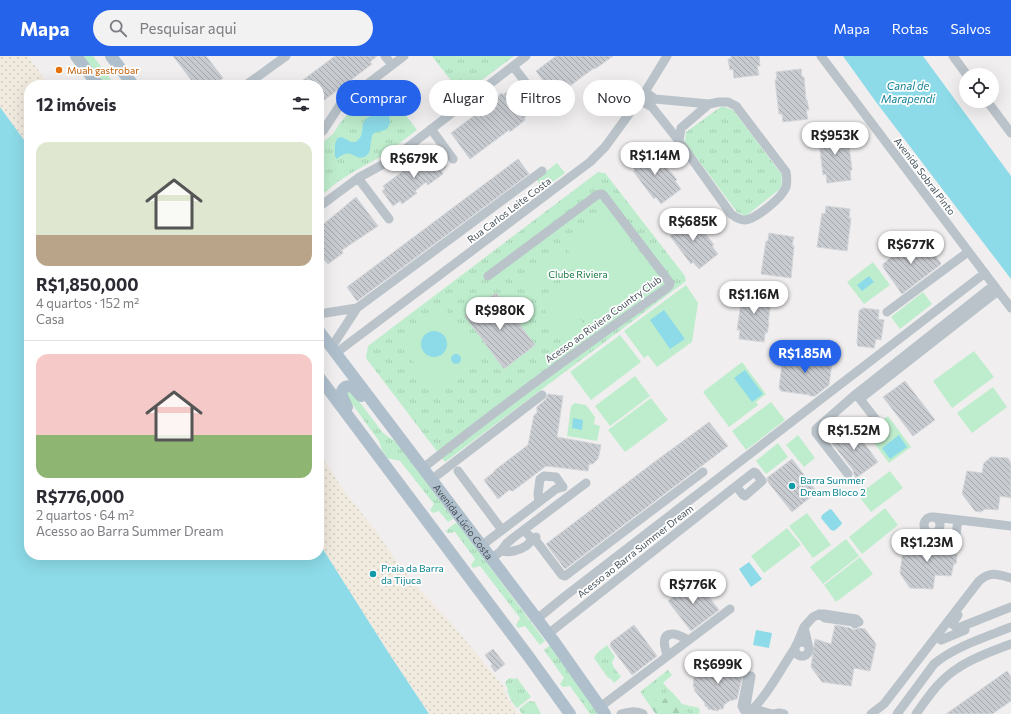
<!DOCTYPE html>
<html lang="pt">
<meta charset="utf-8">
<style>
:root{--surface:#fff;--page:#f2f2f3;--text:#2b2b33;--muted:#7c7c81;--line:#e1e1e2;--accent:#2563eb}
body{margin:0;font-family:Commissioner,sans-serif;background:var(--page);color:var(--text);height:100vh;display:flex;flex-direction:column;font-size:15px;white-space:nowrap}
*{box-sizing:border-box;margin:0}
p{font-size:13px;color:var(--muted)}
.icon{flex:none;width:22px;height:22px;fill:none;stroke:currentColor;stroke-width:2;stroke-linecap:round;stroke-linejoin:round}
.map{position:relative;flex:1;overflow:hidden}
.sheet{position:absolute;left:24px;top:24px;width:300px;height:480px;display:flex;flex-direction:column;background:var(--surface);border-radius:16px;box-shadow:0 4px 16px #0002}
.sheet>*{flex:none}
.hud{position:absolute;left:336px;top:24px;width:380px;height:36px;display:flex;gap:8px}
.fabs{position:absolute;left:959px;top:12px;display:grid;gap:8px}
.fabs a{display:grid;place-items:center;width:40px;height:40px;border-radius:50%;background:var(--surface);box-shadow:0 4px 16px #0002;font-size:20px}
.price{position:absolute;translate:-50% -34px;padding:0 9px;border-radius:14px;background:#fff;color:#222;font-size:13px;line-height:26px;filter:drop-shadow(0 1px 2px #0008)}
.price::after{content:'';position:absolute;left:50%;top:24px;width:12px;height:9px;margin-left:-6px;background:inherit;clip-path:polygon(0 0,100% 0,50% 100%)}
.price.on{background:var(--accent);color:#fff}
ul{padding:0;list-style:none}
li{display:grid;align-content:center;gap:8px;height:212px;padding:0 12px}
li+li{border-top:1px solid var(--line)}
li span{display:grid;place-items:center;height:124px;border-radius:12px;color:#555}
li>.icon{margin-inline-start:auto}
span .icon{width:72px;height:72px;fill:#fffc;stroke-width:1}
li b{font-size:17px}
h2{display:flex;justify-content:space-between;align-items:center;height:48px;padding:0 12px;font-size:17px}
.chip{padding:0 14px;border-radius:18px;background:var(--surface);box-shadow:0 4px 16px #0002;font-size:14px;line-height:36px}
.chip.on{background:var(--accent);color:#fff}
header{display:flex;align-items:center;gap:24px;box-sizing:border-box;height:56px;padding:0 20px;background:var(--accent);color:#fff}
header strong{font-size:19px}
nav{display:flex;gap:22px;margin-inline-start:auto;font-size:14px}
.search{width:280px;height:36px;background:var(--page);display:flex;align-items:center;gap:10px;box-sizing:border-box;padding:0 14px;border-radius:22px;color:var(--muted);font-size:15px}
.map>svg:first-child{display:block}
.grass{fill:url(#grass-tufts)}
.forest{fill:url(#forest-firs)}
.sand{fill:url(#sand-dots)}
.pitch{fill:#beedcd}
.water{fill:#8ddbe8}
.building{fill:url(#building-back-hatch);stroke:#d2d5d9}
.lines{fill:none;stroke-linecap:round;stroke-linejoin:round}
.minor{stroke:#bac3ca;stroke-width:9}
.major{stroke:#afbfcc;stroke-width:12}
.food-dot{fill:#e8710a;stroke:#fff;stroke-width:1.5}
.culture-dot{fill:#0f9aa8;stroke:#fff;stroke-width:1.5}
.labels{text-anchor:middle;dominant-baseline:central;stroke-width:3.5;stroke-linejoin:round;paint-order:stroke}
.food-label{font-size:10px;fill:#c56008;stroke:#fff;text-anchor:start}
.street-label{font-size:10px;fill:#47525a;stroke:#fff}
.park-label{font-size:10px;fill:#1b7944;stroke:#fff}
.culture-label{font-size:10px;fill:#0d838f;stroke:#fff;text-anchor:start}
.water-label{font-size:11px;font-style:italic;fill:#128194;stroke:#fff}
</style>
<header>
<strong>Mapa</strong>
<div class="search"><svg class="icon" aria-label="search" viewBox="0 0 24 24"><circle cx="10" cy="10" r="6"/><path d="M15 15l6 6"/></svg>Pesquisar aqui</div>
<nav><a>Mapa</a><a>Rotas</a><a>Salvos</a></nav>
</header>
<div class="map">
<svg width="1011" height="658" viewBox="0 0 1011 658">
<defs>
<pattern id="grass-tufts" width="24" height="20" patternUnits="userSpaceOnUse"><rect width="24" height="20" fill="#beedcd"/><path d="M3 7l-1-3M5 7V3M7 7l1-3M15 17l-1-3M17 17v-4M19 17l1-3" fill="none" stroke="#a5cdb2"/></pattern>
<pattern id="forest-firs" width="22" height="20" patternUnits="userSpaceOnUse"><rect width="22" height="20" fill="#beedcd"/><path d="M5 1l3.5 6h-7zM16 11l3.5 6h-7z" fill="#a5cdb2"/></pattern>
<pattern id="sand-dots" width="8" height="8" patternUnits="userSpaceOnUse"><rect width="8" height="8" fill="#f1eadf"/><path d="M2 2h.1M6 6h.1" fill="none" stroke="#d0cbc2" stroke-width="1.8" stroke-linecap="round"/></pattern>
<pattern id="building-back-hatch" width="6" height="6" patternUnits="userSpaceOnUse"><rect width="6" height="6" fill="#c8cbd0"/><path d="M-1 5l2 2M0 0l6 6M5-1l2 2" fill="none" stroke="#a4a7ac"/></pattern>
</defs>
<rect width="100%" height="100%" fill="#f0eeee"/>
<path class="grass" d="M83 0H93L115 29H105Z
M432 0H514L462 39Z
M381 27 417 74 382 100 353 116 336 127 324 137 319 139V89L333 78 340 67 361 42Z
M722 50 733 54 782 119 781 132 746 160 737 156 685 86 686 76Z
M598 116 605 117 685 220 686 225 445 406 366 302 368 290Z
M349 334 352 336 383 377 396 386 452 461 453 463 448 466 439 455 433 457 430 454 434 448 400 405 387 402 382 394 379 385 347 341 346 337Z
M455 467 458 468 545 585 540 589 525 570 518 572 516 569 520 562 480 510 473 512 471 509 475 503 455 476 448 477 446 475Z
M607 589 615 601 612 606 613 610 621 621 614 627 611 623 608 622 594 602 597 597Z
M549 590H550L599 658H590L570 630 563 631 560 628 564 622 544 594Z
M668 614 672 619 663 627 682 648 699 652 700 657H698L699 658H656L641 637V635Z
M510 622 514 623 517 622 531 641 517 652 512 646 507 635 508 633 505 627 507 624Z
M529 645 535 646 541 658H522L519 653Z"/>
<path class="forest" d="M668 634 672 636 679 644 684 654 692 658H656L650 650 648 643 651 641 656 645H661L666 642V636Z"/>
<path class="sand" d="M0 0H28L49 29H29V91L0 51Z
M319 398 322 401 344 435 376 475 397 506 416 530 451 567 503 630 509 645 519 658H429L388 596 319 487Z"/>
<path class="pitch" d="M557 107 565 117 543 133 536 123Z
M608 155 626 179 581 212 563 188Z
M627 180 656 219 589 269 560 230Z
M559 191 574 211 533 240 519 221Z
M873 206 890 229 864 248 847 226Z
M686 229 698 247 692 286 657 311 648 299 644 302 624 275Z
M558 232 585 270 566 284 539 246Z
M923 236 932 248 900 273 891 261Z
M442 249 481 299 435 334 396 284Z
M620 279 641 306 591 344 570 316Z
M974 295 994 321 952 352 933 325Z
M742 306 766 338 756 346 758 349 729 371 703 336Z
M635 320 650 340 610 370 595 350Z
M993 331 1007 351 972 377 957 357Z
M651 342 668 364 625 396 608 374Z
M771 346 785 364 746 394 732 375Z
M575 347 586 349 595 361 594 368 600 370 597 385 567 380 571 350Z
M888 360 911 391 889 407 866 376Z
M798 379 815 402 804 411 786 389Z
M778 387 788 401 766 418 756 405Z
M890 415 903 432 871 456 858 439Z
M885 452 898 469 862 498 849 481Z
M807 457 831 489 813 502 789 470Z
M787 472 801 489 764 517 751 500Z
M846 483 859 500 823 528 810 511Z
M860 501 873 518 836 546 824 529Z"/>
<path class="water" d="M843 0H923L1011 120V223L876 46Z
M386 48H389L391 49 393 54 389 60 390 67 387 73 382 75 376 76 373 78C369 85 373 98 364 101 354 105 351 90 337 103L335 100C335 95 334 85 338 82 345 78 350 91 358 84 365 78 360 70 365 64 368 59 374 61 379 58 383 56 383 51 386 48Z
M0 51 29 91V499H319V487L388 596 429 658H0Z
M869 220 874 226 862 235 857 229Z
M664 254 685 283 670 293 650 264Z
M421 288a13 13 0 1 1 26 0a13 13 0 1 1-26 0Z
M451 303a5 5 0 1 1 10 0a5 5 0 1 1-10 0Z
M745 314 763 338 752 346 734 322Z
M573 362 583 364 582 374 572 372Z
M899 379 907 391 890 403 882 392Z
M830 453 832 454 842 467 841 469 834 475 831 474 821 462 822 459Z
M749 506 762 523 751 531 739 513Z
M756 574 772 577 769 592 753 589Z"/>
<path class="building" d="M173 0H206L223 22 214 29H195Z
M335 0H377L370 6 372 8 319 48V29H306L303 24Z
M556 0H613L595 13 594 12 555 41 536 15Z
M731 0H759L760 10H757L759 19 734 22 733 13 730 14 728 3H731Z
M801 13 802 21H804L806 44H807L809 54H806L808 63 783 66 782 58H779L775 24H777L776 16Z
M510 33 529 58 524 62 525 64 510 76 509 74 470 103 451 77 491 47 490 46 502 37 503 39Z
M844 74 846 82H848L852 114 850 115 851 124 827 127 826 118 823 119 819 85H821L820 76Z
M650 92 655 99 657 98 670 116H671L677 124 675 125 681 133 661 148 656 141 654 143 633 115 635 114 630 107Z
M429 96 432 99 436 97 446 111 441 115 443 118 428 129 426 126 415 135 417 137 402 148 400 145 393 150 382 135 385 133 383 130Z
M518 103 529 118 357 245 347 231Z
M356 141 378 170 342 194 343 197 328 208 319 198V172Z
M826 150 850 153 849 162H851L847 195 817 191 822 157 825 158Z
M687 158 692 165 694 163 708 181 714 189 712 190 718 198 699 213 693 206 691 208 670 180 672 179 668 172Z
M769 177 794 181 792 189 794 190 791 222 761 218 766 185H768Z
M918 181 921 182 941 207 940 209 902 238 883 211V208L895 198 896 199Z
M746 232 770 236 769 244 771 245 768 267H769L767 277H765L764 286 739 283 740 274H737L742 240H745Z
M496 237 535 289 504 313 465 260Z
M863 252 879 254 878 263 884 264 881 284 876 283 874 292 858 290 857 287 859 255Z
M788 297 802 298V300L830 303 832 306 829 329 815 340H810V339L781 335 779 332 783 300Z
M905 325 935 364 913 380 883 341Z
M548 338 563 340 557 381 601 389 598 403 593 408H589L588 415 546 410 513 435 509 434 498 443 484 424 494 416 495 414 528 389 534 359 537 357V351L546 343Z
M709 366 728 390 565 513 546 488 657 404Z
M850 368 878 406 856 422 854 419 853 414 829 383Z
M991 401 1008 402 1011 407V442L1000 440 998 454 985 453 981 456 975 455 962 438 967 415 982 417 984 407Z
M792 403 817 436 792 456 768 426 767 422Z
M926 480 944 482 949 488 948 495 950 497 954 499 957 498 956 508 954 507 951 520 935 519 933 533 910 532 900 517 903 494 918 495 920 485Z
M695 523 719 554 691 575 668 545Z
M634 569 657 600 632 619 610 590 611 586Z
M835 569 850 572 854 574 859 572 865 573 876 588 870 615 854 612 851 630 822 626 811 611 815 583 831 588Z
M493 593 505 608 495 616 491 610 492 608 485 599Z
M714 604 728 607V611L744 613 737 643 729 645 724 649 723 653H719L718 655 708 653V651L705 650V647L694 634 695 631H693L694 621H696L705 615Z
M1007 615 1011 621V645L992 658H946Z"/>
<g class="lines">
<path class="minor" d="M385 0 392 9
M821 0 1011 252
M953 0 967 19
M513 10 547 55
M246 29 286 0
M645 36 655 43 709 48 719 46H728L736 50 786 116C787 121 787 126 786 131 782 142 756 163 745 164 739 164 735 161 731 158L679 85 681 72 709 48
M639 44 652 51 679 85
M987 45 1011 77
M431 73 453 103
M319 78 323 75 340 49 404 0
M358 122 389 163
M319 148H323L358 122 391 104 526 0
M887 256 968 196
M319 258 357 252
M331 292 357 252 542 115
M336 297 590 106 605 91 645 36 667 0
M860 343 998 235
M877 365 856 338 994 229
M423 412C502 349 584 290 667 232L669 230 670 227 604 140 602 138 597 139 488 220
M458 415 502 474
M848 418 816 377V373L856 338
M544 420 556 421 563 431 556 433 539 446 538 438 540 423Z
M431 424 542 339
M934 461C960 464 985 467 1011 470
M924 469a8 8 0 1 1 16 0a8 8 0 1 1-16 0Z
M524 474 532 483 537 486 562 519 565 520 703 416
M481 490 539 446
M954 493 958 464
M501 495C509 497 520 494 526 490 530 487 532 483 536 481
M491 503 501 495 507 487 513 482 586 427
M958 559 952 568 958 572 1011 551
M537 563 564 541 985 217
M855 568 854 566 825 562 819 558H824L856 563 859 566
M804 571 813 561 819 558
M548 578 736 430 754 416 756 417 762 425 745 440 743 439 736 430
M941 584 965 574
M795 593a7 7 0 1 1 14 0a7 7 0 1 1-14 0Z
M797 588 804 571 808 588
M667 599C665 592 660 578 673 578 678 578 684 582 688 584
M748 620 742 650 744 654 746 650 751 620
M600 651 730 553
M754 653 772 658
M621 658C629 656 636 654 643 658
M748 658C768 639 780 614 795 592
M773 658 779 657 784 658
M871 658 884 648 979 525C990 515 997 518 1011 522
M897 658 934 608C954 591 986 581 1011 571
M916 658C928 641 940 623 958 612 974 601 993 595 1011 588"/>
<g class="major">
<path d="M76 0 98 29"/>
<path d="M111 0 133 29"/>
<path id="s1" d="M319 275 553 584 605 658"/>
<path d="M319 321 529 601 570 658"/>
<path d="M347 351 341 338C343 331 345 330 352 330L361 340"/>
</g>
</g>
<circle class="food-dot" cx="59" cy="14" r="4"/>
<g class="culture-dot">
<circle cx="792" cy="430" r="4"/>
<circle cx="373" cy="518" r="4"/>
</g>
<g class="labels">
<g class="food-label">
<text x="67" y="14">Muah gastrobar</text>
</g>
<g class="street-label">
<text transform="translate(925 120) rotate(53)">Avenida Sobral Pinto</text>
<text transform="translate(509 154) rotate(-37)">Rua Carlos Leite Costa</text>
<text transform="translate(603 263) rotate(-36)">Acesso ao Riviera Country Club</text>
<text stroke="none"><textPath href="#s1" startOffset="239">Avenida Lúcio Costa</textPath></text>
<text transform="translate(635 495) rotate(-38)">Acesso ao Barra Summer Dream</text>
</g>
<g class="park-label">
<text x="578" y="218">Clube Riviera</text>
</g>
<g class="culture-label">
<text x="800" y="424">Barra Summer<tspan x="800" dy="12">Dream Bloco 2</tspan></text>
<text x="381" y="512">Praia da Barra<tspan x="381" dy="12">da Tijuca</tspan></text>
</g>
<g class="water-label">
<text x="908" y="29">Canal de<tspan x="908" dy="13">Marapendi</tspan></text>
</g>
</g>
</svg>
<div class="fabs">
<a><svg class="icon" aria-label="locate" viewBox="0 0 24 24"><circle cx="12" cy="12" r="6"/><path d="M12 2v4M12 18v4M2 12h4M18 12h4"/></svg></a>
</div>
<b class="price" style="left:835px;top:100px">R$953K</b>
<b class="price" style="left:655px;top:120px">R$1.14M</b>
<b class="price" style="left:414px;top:123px">R$679K</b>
<b class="price" style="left:693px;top:186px">R$685K</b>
<b class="price" style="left:911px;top:209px">R$677K</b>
<b class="price" style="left:754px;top:259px">R$1.16M</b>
<b class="price" style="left:500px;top:275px">R$980K</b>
<b class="price on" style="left:805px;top:318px">R$1.85M</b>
<b class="price" style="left:854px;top:395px">R$1.52M</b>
<b class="price" style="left:927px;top:507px">R$1.23M</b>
<b class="price" style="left:693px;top:549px">R$776K</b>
<b class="price" style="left:718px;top:629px">R$699K</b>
<div class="hud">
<a class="chip on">Comprar</a>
<a class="chip">Alugar</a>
<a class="chip">Filtros</a>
<a class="chip">Novo</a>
</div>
<section class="sheet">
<h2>12 imóveis<svg class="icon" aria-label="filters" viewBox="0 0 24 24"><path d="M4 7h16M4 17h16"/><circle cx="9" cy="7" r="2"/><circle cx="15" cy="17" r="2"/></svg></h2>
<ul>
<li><span style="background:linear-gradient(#dfe7d0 75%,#b9a48a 0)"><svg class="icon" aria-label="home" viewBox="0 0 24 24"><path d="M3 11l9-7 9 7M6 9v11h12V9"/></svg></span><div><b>R$1,850,000</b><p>4 quartos · 152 m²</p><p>Casa</p></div></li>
<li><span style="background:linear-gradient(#f6c9c9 65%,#8fb573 0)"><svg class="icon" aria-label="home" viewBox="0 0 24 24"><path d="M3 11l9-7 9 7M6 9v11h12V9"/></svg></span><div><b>R$776,000</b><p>2 quartos · 64 m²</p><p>Acesso ao Barra Summer Dream</p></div></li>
</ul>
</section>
</div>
